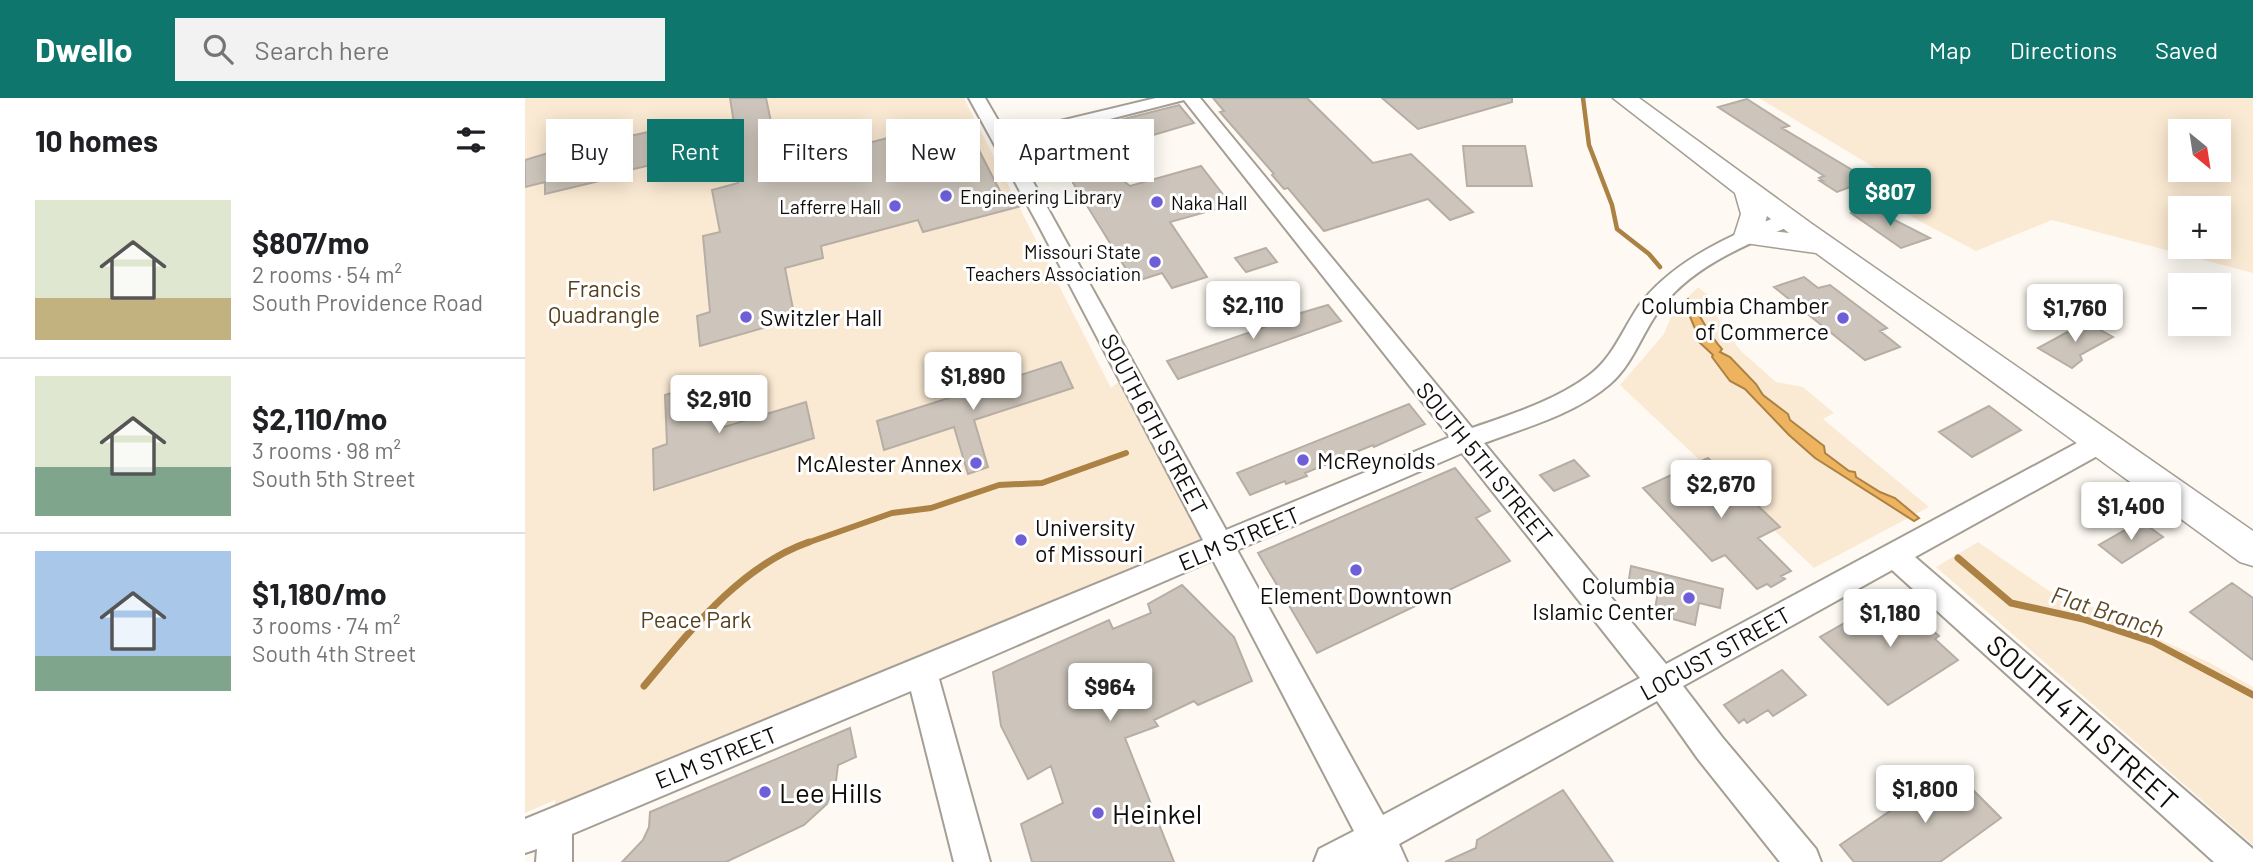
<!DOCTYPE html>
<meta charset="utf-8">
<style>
:root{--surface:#fff;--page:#f2f2f2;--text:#202124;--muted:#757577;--line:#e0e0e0;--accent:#0f766e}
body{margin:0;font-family:Barlow,sans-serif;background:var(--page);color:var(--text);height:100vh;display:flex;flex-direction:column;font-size:26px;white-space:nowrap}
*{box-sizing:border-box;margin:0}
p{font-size:23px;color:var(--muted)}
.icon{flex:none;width:38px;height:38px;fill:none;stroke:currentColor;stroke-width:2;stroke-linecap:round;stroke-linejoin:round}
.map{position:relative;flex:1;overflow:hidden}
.details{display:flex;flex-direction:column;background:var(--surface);width:525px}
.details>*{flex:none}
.banner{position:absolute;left:21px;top:21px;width:665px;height:63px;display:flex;gap:14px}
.needle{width:46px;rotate:150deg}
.fabs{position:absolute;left:1643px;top:21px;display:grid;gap:14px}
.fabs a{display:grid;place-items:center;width:63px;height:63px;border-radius:0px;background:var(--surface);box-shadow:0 4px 18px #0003;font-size:35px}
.price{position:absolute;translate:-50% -60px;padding:0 16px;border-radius:7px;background:#fff;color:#222;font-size:23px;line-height:46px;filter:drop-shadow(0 2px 4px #0008)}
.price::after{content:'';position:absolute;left:50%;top:42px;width:21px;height:16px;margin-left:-10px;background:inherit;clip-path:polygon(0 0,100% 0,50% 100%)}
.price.selected{background:var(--accent);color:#fff}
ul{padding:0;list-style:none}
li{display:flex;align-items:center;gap:21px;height:175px;padding:0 35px}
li+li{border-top:2px solid var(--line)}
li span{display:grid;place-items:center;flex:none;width:196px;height:140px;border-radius:0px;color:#555}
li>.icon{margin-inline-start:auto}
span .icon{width:84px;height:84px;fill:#fffc;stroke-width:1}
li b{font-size:30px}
h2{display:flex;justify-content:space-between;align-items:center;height:84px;padding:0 35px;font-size:30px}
.chip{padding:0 24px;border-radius:0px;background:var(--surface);box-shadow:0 4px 18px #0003;font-size:24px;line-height:63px}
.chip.selected{background:var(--accent);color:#fff}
header{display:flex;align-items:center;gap:42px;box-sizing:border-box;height:98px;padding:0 35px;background:var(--accent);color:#fff}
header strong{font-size:33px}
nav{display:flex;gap:38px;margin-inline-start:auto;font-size:24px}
.search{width:490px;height:63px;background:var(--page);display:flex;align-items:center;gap:18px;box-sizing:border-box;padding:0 24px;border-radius:0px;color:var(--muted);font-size:26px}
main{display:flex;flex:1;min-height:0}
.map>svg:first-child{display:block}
.green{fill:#fbead3;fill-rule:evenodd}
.water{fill:#eeb35e;stroke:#ab8144;stroke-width:2}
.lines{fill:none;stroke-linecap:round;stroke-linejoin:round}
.stream-far2{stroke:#ab8144;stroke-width:4.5}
.stream-far1{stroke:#ab8144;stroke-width:6}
.stream{stroke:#ab8144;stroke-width:7}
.building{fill:#cdc5bb;stroke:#b6aea4;stroke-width:2}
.minor-casing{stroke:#a59e94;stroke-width:4}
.major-casing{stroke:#a59e94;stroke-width:3}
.minor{fill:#fff;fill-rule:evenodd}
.major{fill:#fff;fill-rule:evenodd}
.poi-dot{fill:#6e5fd9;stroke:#fff;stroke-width:2.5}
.labels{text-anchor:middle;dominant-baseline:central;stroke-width:6;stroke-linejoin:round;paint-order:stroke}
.far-poi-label{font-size:19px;fill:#0f0c09;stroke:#fff;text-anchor:start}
.park-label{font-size:23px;fill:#573f1b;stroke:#fff}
.poi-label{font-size:23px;fill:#0f0c09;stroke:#fff;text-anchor:end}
.street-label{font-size:23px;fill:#0f0c09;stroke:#fff}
.water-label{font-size:24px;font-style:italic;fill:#604824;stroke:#fff}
.near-street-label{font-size:28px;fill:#0f0c09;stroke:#fff}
.near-poi-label{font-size:28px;fill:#0f0c09;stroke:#fff;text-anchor:start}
</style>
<header>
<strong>Dwello</strong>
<div class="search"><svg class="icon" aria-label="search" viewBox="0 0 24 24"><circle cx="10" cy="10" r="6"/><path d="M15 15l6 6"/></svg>Search here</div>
<nav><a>Map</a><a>Directions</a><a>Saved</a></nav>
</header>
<main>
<section class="details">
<h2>10 homes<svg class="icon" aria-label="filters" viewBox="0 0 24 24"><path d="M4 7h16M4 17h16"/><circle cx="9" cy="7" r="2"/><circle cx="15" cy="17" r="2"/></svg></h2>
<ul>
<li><span style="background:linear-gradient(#dfe7d0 70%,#c2b280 0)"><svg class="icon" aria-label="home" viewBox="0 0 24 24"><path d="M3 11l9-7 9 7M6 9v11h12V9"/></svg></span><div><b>$807/mo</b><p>2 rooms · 54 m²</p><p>South Providence Road</p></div></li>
<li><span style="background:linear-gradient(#dfe7d0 65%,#7fa58c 0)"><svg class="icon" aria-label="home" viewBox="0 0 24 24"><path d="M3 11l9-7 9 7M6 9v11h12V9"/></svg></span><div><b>$2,110/mo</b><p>3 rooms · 98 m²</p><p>South 5th Street</p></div></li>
<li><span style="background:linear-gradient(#a9c7e8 75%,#7fa58c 0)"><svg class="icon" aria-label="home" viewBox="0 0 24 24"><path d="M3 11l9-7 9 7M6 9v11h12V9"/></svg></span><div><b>$1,180/mo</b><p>3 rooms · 74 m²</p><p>South 4th Street</p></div></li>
</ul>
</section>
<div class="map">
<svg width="1728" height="764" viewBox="0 0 1728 764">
<rect width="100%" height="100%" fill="#fefaf3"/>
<path class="green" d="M0 0H439L586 290 603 276 695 448 30 726V702L0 715Z
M1234 0H1728V175L1527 122 1451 153 1340 94 1365 79ZM1656 33H1694V72H1656ZM1656 110H1694V149H1656Z
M1173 189 1185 199 1197 230 1216 253 1251 284 1278 289 1309 315 1298 321 1404 409 1289 470 1095 287 1139 236 1148 214Z
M1453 444 1524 493 1565 508 1685 565 1728 589V747L1411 469Z"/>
<path class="water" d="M1163 201C1176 217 1183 236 1197 251L1195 254 1205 259 1231 286 1238 297 1263 316 1265 322 1299 348 1300 355 1324 373 1330 374 1331 379 1355 394 1370 400 1394 420 1389 423 1290 360 1264 337 1220 291 1205 283 1187 259 1188 257 1174 244 1175 239C1167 229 1167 218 1158 206Z"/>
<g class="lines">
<path class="stream-far2" d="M1058 0 1064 47 1087 107 1092 131 1124 156 1135 169"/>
<path class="stream-far1" d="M279 446 367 415 406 410 474 387 517 385 601 355"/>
<path class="stream" d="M1433 460 1486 505 1558 521 1628 544 1728 597
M119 588C165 533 215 468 284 444"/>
</g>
<path class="building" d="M205 0H241L249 38 297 27 305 55 374 37 395 33 396 36 440 25 477 97 496 101 500 107 398 134 393 122 296 148 298 160 260 170 270 221 175 248 172 218 185 214 178 138 195 134 187 92 213 85 209 44H212Z
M688 0H782L848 65 886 56 948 114 925 122 903 101 799 133 763 90 759 91 747 77 749 76 695 14 699 13Z
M857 0H987V4L893 31Z
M1222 1 1264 28 1257 30 1344 82 1312 94 1295 83H1298L1294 80 1299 78 1193 9Z
M654 7 669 25 564 56 605 88 676 68 706 107 645 124 682 179 647 190 637 175 609 184 548 85 544 61 531 65 516 42Z
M164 25 169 57 130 68V66L87 76V80L20 96V84L0 89V62L56 45 73 41 74 44 87 42Z
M938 48H1000L1007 88H942Z
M1344 109 1405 140 1376 150 1326 115Z
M741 150 752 164 721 174 710 160Z
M1279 179 1293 190 1305 187 1362 230 1355 233 1375 249 1340 262 1249 189Z
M803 207 816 223 653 281 642 263 757 223 755 221Z
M1561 224 1588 239 1555 257 1557 262 1547 270 1513 250Z
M536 264 548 290 449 322 463 369 443 376 429 329 359 352 352 323Z
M193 281 199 329 281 304 289 340 129 392 128 351 142 346 140 297Z
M884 306 900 326 849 349 848 347 780 375 782 378 761 386 760 383 725 397 712 375Z
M1464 308 1496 332 1447 359 1414 334Z
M1183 360 1255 429 1233 440 1266 473 1256 478 1260 481 1246 489 1242 486 1232 491 1200 457 1187 463 1118 390Z
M1049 362 1064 378 1029 393 1015 377Z
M930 370 965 413 951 420 985 463 792 555 733 455Z
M1616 423 1638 439 1597 465 1574 447Z
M1106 468 1198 491 1195 510 1174 505 1170 527 1129 516 1133 494 1103 487Z
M1707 485 1728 500V562L1665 514Z
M657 487 709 539 727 583 673 607 669 603 629 622 633 628 600 640 649 764H507L496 726 538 705 526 668 503 681 476 628 468 574 584 522 588 531 626 515 623 506Z
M1367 498 1414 538 1410 541 1433 562 1363 607 1295 539Z
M1257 572 1281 597 1248 618 1243 612 1222 625 1219 621 1214 625 1199 607Z
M325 630 331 659 313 667 311 683 302 706 279 727 201 764H97L118 742 124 729 125 714Z
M1427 671 1476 720 1415 764H1329L1315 747Z
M1038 692 1088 764H920L951 750 952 742Z"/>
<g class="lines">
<defs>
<path id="minor" d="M444 0H460L481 36 631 0H675L947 330C987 316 1029 303 1063 278 1087 261 1097 233 1113 209 1140 172 1183 148 1225 130 1239 125 1255 114 1270 118L1273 122 1270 126C1220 147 1164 169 1132 215 1116 238 1107 267 1085 286 1050 316 1002 329 959 345L1141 566 1565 338 1574 336 1583 338 1587 345 1583 352 1390 459 1728 751V764H1689L1367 472 1158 588 1197 639 1291 751 1296 764H1255L1173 661 1132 603 874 746 882 764H789L794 751 829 733 688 462 414 581 465 764H429L386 593 47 736V764H11L12 751 0 755V721L678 442 514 128ZM659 2 925 339 701 432 487 46ZM937 355 1115 580 858 717 712 452Z"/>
<path id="major" d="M1088 0H1114L1287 126 1728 433V468L1715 464 1291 155 1213 144 1209 138 1216 116 1210 95ZM1242 118 1264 135 1238 132Z"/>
</defs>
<use href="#minor" class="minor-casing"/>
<use href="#major" class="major-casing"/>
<use href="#minor" class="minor"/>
<use href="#major" class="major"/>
</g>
<g class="poi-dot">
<circle cx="421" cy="98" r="7"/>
<circle cx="632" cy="104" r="7"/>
<circle cx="370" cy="108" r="7"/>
<circle cx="630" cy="164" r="7"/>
<circle cx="221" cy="219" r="7"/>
<circle cx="1318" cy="220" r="7"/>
<circle cx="778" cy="362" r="7"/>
<circle cx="451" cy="365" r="7"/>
<circle cx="496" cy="442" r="7"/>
<circle cx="831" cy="472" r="7"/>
<circle cx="1164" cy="500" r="7"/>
<circle cx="240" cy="694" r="7"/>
<circle cx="573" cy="715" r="7"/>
</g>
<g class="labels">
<g class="far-poi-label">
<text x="435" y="98">Engineering Library</text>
<text x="646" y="104">Naka Hall</text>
<text x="356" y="108" text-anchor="end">Lafferre Hall</text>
<text x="616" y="153" text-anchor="end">Missouri State<tspan x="616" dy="22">Teachers Association</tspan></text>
</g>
<g class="park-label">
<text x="79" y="190">Francis<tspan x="79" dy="26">Quadrangle</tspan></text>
<text x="171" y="521">Peace Park</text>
</g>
<g class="poi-label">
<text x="1304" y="207">Columbia Chamber<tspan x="1304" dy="26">of Commerce</tspan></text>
<text x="235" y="219" text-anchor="start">Switzler Hall</text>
<text x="792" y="362" text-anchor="start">McReynolds</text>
<text x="437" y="365">McAlester Annex</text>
<text x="510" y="429" text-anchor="start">University<tspan x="510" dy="26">of Missouri</tspan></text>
<text x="1150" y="487">Columbia<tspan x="1150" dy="26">Islamic Center</tspan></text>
<text x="831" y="497" text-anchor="middle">Element Downtown</text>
</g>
<g class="street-label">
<text transform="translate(630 326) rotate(62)">SOUTH 6TH STREET</text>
<text transform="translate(960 365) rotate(51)">SOUTH 5TH STREET</text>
<text transform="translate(714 440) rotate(-23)">ELM STREET</text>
<text transform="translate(1190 555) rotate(-29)">LOCUST STREET</text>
<text transform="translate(191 659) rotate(-22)">ELM STREET</text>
</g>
<g class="water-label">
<text transform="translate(1583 513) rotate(18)">Flat Branch</text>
</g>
<g class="near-street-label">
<text transform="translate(1558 624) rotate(42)">SOUTH 4TH STREET</text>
</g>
<g class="near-poi-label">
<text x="254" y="694">Lee Hills</text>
<text x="587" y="715">Heinkel</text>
</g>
</g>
</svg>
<div class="fabs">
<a><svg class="needle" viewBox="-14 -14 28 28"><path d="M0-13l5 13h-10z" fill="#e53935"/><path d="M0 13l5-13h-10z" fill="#757577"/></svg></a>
<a>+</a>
<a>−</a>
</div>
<b class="price selected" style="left:1365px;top:130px">$807</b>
<b class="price" style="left:728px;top:243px">$2,110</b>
<b class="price" style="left:1550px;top:246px">$1,760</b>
<b class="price" style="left:448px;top:314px">$1,890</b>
<b class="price" style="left:194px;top:337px">$2,910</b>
<b class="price" style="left:1196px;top:422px">$2,670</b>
<b class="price" style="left:1606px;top:444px">$1,400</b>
<b class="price" style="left:1365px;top:551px">$1,180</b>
<b class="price" style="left:585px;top:625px">$964</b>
<b class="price" style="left:1400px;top:727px">$1,800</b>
<div class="banner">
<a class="chip">Buy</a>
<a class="chip selected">Rent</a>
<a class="chip">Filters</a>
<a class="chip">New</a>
<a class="chip">Apartment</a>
</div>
</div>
</main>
